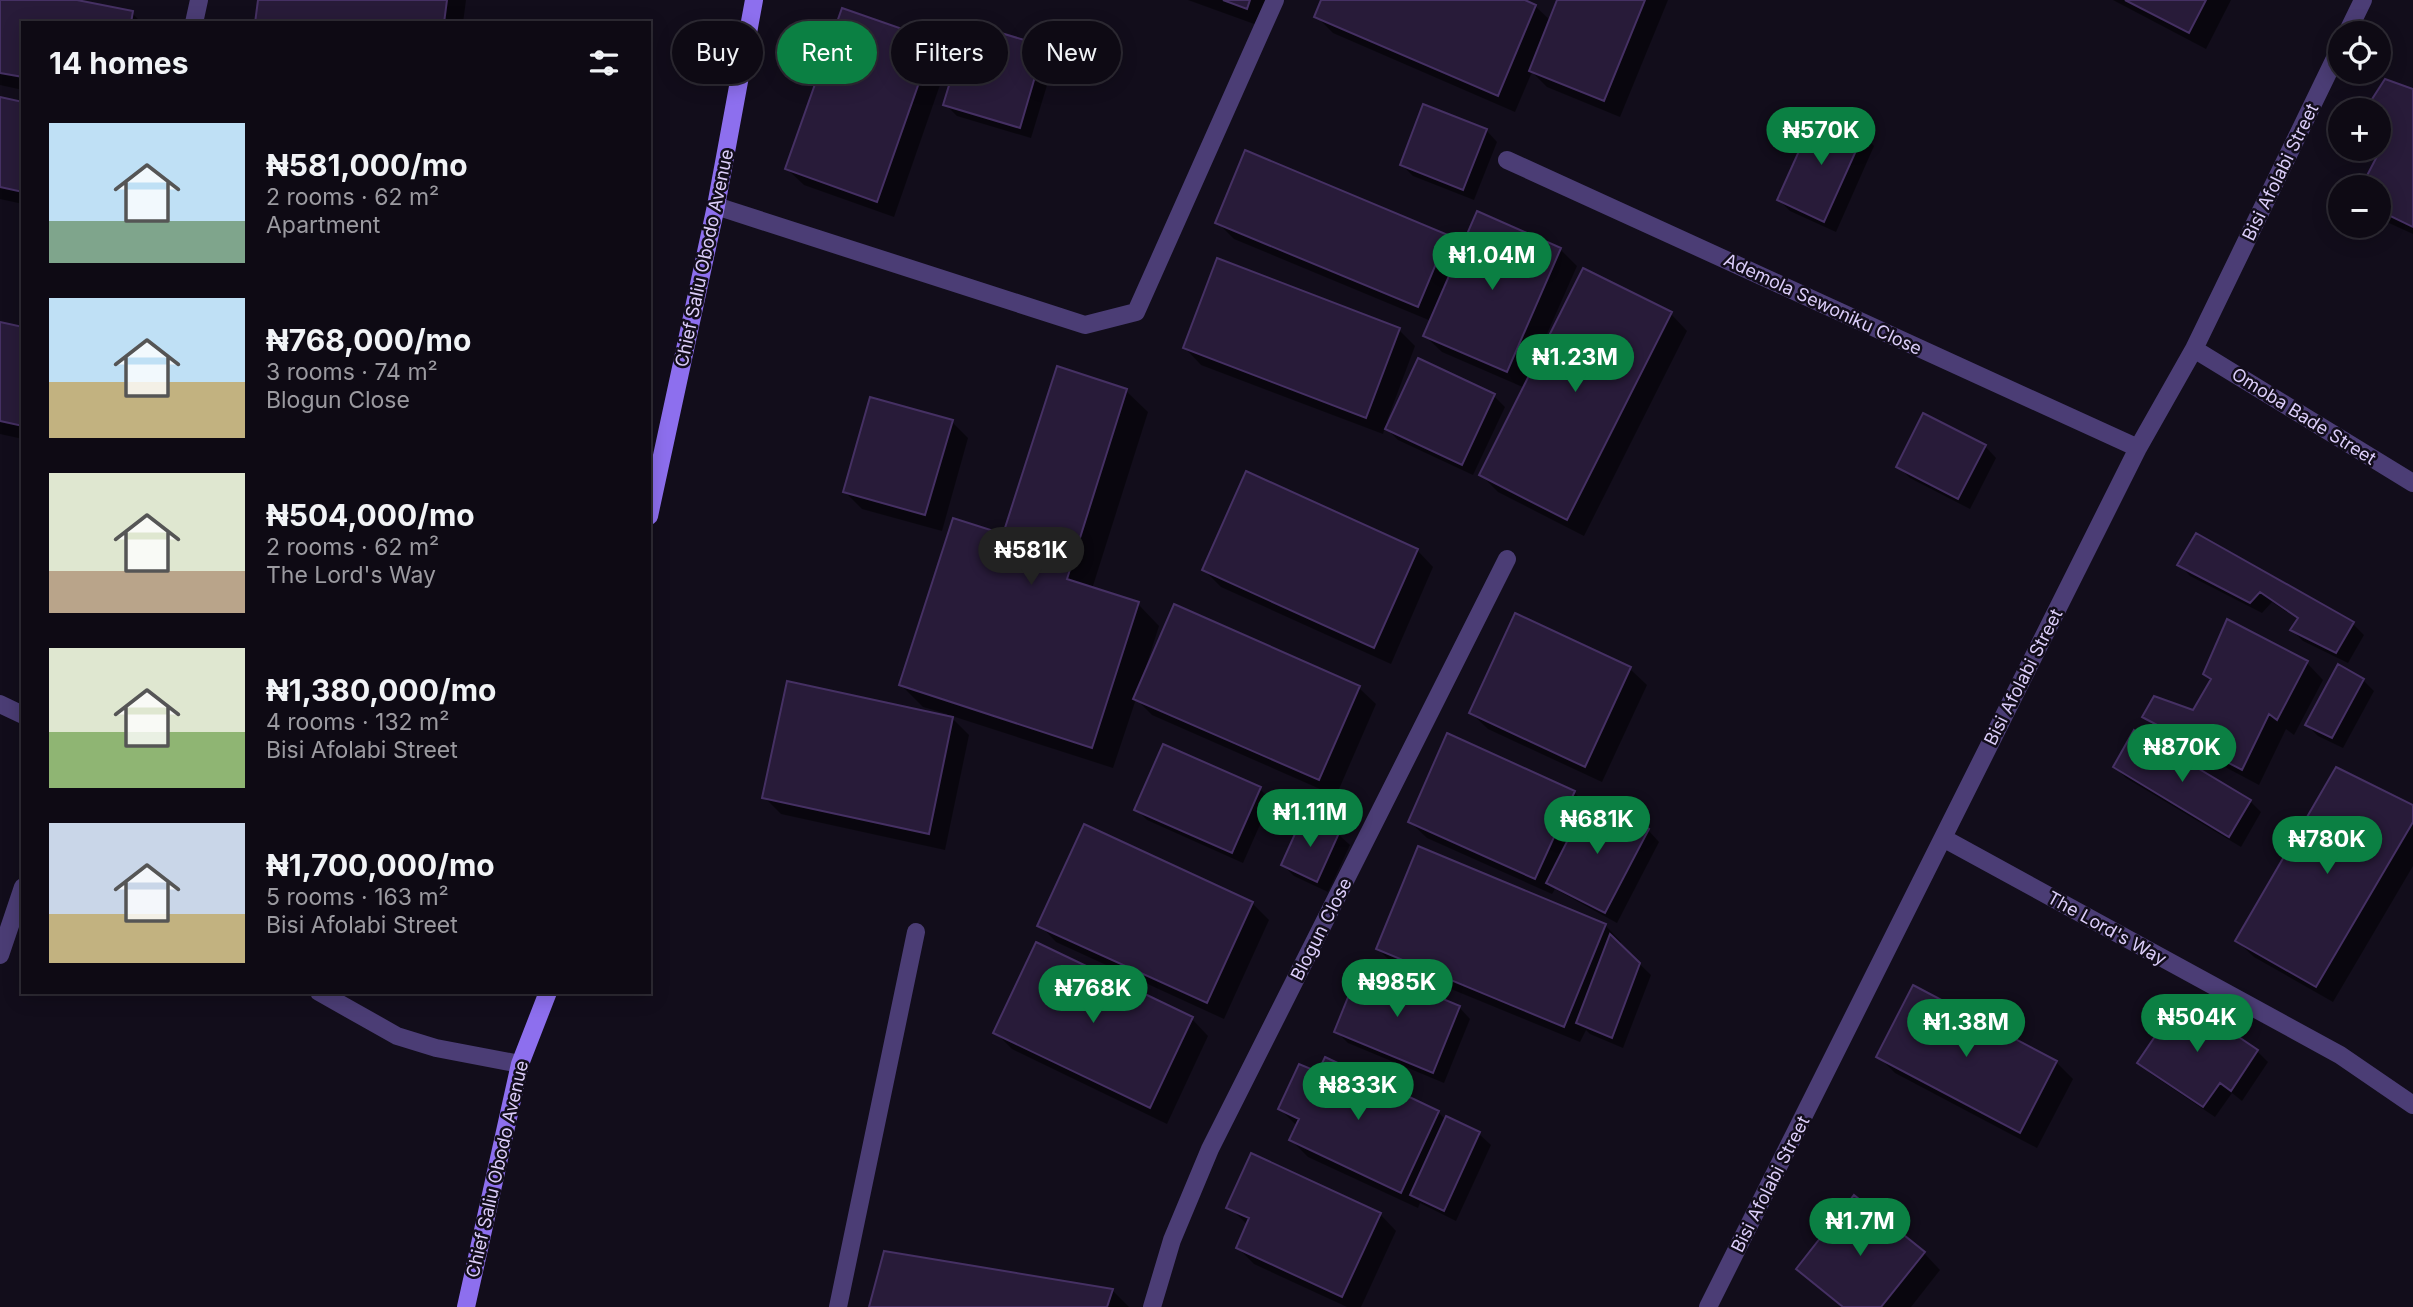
<!DOCTYPE html>
<meta charset="utf-8">
<style>
:root{--surface:#0e0a14;--page:#17131d;--text:#f1f3f6;--muted:#9b9aa0;--line:#2e2b34;--accent:#0b8043}
body{margin:0;font-family:Inter,sans-serif;background:var(--page);color:var(--text);height:100vh;display:flex;flex-direction:column;font-size:26px;white-space:nowrap}
*{box-sizing:border-box;margin:0}
p{font-size:23px;color:var(--muted)}
.icon{flex:none;width:38px;height:38px;fill:none;stroke:currentColor;stroke-width:2;stroke-linecap:round;stroke-linejoin:round}
.map{position:relative;flex:1;overflow:hidden}
.side{position:absolute;left:21px;top:21px;width:630px;height:973px;display:flex;flex-direction:column;background:var(--surface);border-radius:0px;box-shadow:0 4px 18px #0003,0 0 0 2px var(--line)}
.side>*{flex:none}
.top-card{position:absolute;left:672px;top:21px;width:665px;height:63px;display:flex;gap:14px}
.tools{position:absolute;left:2328px;top:21px;display:grid;gap:14px}
.tools a{display:grid;place-items:center;width:63px;height:63px;border-radius:50%;background:var(--surface);box-shadow:0 4px 18px #0003,0 0 0 2px var(--line);font-size:35px}
.price{position:absolute;translate:-50% -60px;padding:0 16px;border-radius:24px;background:var(--accent);color:#fff;font-size:23px;line-height:46px;filter:drop-shadow(0 2px 4px #0008)}
.price::after{content:'';position:absolute;left:50%;top:42px;width:21px;height:16px;margin-left:-10px;background:inherit;clip-path:polygon(0 0,100% 0,50% 100%)}
.price.on{background:#222;color:#fff}
ul{padding:0;list-style:none}
li{display:flex;align-items:center;gap:21px;height:175px;padding:0 28px}
li span{display:grid;place-items:center;flex:none;width:196px;height:140px;border-radius:0px;color:#555}
li>.icon{margin-inline-start:auto}
span .icon{width:84px;height:84px;fill:#fffc;stroke-width:1}
li b{font-size:30px}
h2{display:flex;justify-content:space-between;align-items:center;height:84px;padding:0 28px;font-size:30px}
.chip{padding:0 24px;border-radius:32px;background:var(--surface);box-shadow:0 4px 18px #0003,0 0 0 2px var(--line);font-size:24px;line-height:63px}
.chip.on{background:var(--accent);color:#fff}
.map>svg:first-child{display:block}
.shadow{fill:#0007}
.building{fill:#281b39;stroke:#453063;stroke-width:2}
.lines{fill:none;stroke-linecap:round;stroke-linejoin:round}
.street{stroke:#4b3d75;stroke-width:18}
.secondary{stroke:#8d6fee;stroke-width:18}
.labels{text-anchor:middle;dominant-baseline:central;stroke-width:5;stroke-linejoin:round;paint-order:stroke}
.street-label{font-size:18px;fill:#dbcdf9;stroke:#120d1b}
</style>
<div class="map">
<svg width="2413" height="1307" viewBox="0 0 2413 1307">
<rect width="100%" height="100%" fill="#120d1b"/>
<path class="shadow" d="M0 0H68L132 13 142 23H23V90L0 85Z
M260 0H466L463 23H257Z
M1188 0H1279L1268 29Z
M1323 0H1521L1535 6 1551 21 1559 0H1668L1620 117 1547 87 1532 72 1515 112 1333 33 1316 16Z
M2113 0H2231L2206 49Z
M969 25 1043 48 1055 59 1031 138 957 116 945 104Z
M933 42 949 59 894 217 804 185 787 169Z
M2386 81 2413 91V234L2378 218V187H2363L2383 149 2378 147V110H2367Z
M0 98 23 103V204L0 199Z
M1486 130 1497 142 1474 200 1413 176 1402 165Z
M1863 134 1874 146 1836 232 1790 211 1779 200Z
M1217 222 1447 236 1462 251 1560 249 1577 266 1539 352 1542 353 1671 314 1687 331 1584 536 1498 492 1481 475 1525 388 1442 352 1425 336 1431 321 1234 239Z
M0 324 23 329V439L0 434Z
M1399 330 1415 346 1387 421 1494 396 1505 407 1473 475 1398 440 1385 427 1383 434 1201 365 1185 348Z
M1126 391 1148 412 1092 589 1138 604 1159 626 1146 667 1148 668 1359 688 1376 704 1336 796 1152 715 1136 699 1113 768 949 715 969 735 945 850 781 814 764 797 947 717V714L923 707 901 685 1004 536Z
M952 422 968 438 942 531 862 509 845 492Z
M1985 446 1996 458 1970 509 1910 478 1899 467Z
M2196 536 2353 624 2364 635 2348 663 2303 641 2292 630 2299 620 2272 602 2262 613 2190 576 2179 564Z
M1417 550 1433 567 1391 664 1221 587 1204 570Z
M2307 663 2323 680 2294 735 2286 729 2259 785 2161 733 2145 717 2194 713 2212 681 2205 673Z
M1630 669 1647 685 1602 782 1488 729 1471 713Z
M2363 680 2374 691 2343 748 2318 736 2307 725Z
M2115 767 2250 801 2261 812 2241 847 2126 778Z
M1260 789 1271 800 1243 863 1147 820 1136 809Z
M1574 792 1587 806 1648 830 1659 842 1617 923 1555 889 1552 894 1427 838 1410 822Z
M2413 807V866L2333 1002 2254 957 2237 941Z
M1338 834 1350 845 1328 892 1294 876 1283 865Z
M1252 903 1269 920 1224 1019 1056 942 1040 925Z
M1605 925 1621 942 1620 945 1651 975 1623 1048 1590 1034 1586 1030 1580 1042 1395 966 1378 949Z
M1459 1007 1470 1019 1444 1083 1348 1043 1337 1032Z
M1192 1019 1208 1036 1167 1124 1012 1049 995 1032Z
M2257 1051 2268 1062 2242 1101 2232 1093 2215 1117 2151 1074 2140 1063Z
M1878 1056 2056 1062 2073 1079 2037 1148 1895 1073Z
M1280 1109 1438 1112 1446 1120 1479 1134 1491 1145 1456 1221 1420 1203 1418 1208 1308 1157 1291 1140 1297 1126Z
M1229 1207 1380 1214 1396 1231 1361 1307H1347L1254 1264 1238 1248 1248 1225Z
M885 1253 1113 1291 1129 1307H871Z
M1924 1253 1940 1270 1911 1307H1842L1798 1269Z"/>
<path class="building" d="M0 0H77L133 11 131 23H23V77L0 73Z
M258 0H447L444 23H255Z
M1223 0H1250L1247 9Z
M1321 0H1525L1536 5 1498 96 1314 17Z
M1557 0H1645L1604 101 1529 71Z
M2125 0H2206L2189 33Z
M842 8 934 40 877 202 785 169Z
M968 23 1044 46 1020 128 943 105Z
M2385 79 2413 89V227L2378 210V187H2361L2384 143 2378 140V110H2365Z
M0 97 23 102V192L0 187Z
M1423 104 1487 129 1463 190 1400 165Z
M1817 111 1864 133 1824 222 1777 200Z
M1245 150 1448 235 1418 307 1215 223Z
M1477 211 1561 248 1507 372 1423 336Z
M1217 258 1400 328 1366 418 1183 348Z
M1583 268 1672 312 1567 520 1479 475Z
M0 322 23 327V426L0 421Z
M1418 358 1495 394 1462 465 1385 429Z
M1057 366 1127 389 1067 579 1139 602 1092 748 899 685 953 518 1003 534Z
M870 397 953 420 925 515 843 492Z
M1923 413 1986 445 1958 499 1896 467Z
M1246 471 1418 549 1374 648 1202 570Z
M2196 533 2354 622 2336 653 2290 630 2298 618 2260 592 2250 603 2177 565Z
M1174 604 1360 686 1319 780 1133 699Z
M1515 613 1631 667 1585 767 1469 713Z
M2227 619 2308 661 2277 720 2269 714 2242 770 2142 717 2154 696 2193 710 2211 679 2203 674Z
M2338 664 2364 679 2332 738 2305 725Z
M787 681 953 717 929 834 762 798Z
M2134 730 2251 800 2229 837 2113 767Z
M1447 733 1575 791 1535 879 1408 822Z
M1163 744 1261 787 1232 853 1134 810Z
M2336 767 2413 805V822L2316 987 2235 941Z
M1589 798 1649 829 1605 913 1546 883Z
M1303 816 1339 833 1317 882 1281 865Z
M1084 824 1253 902 1207 1003 1037 926Z
M1418 846 1606 924 1564 1027 1376 949Z
M1610 934 1640 963 1612 1038 1576 1023Z
M1036 942 1193 1017 1150 1108 993 1033Z
M1361 965 1460 1006 1433 1073 1334 1032Z
M1913 985 2057 1061 2020 1133 1876 1057Z
M2181 998 2258 1050 2231 1091 2220 1083 2203 1107 2137 1063Z
M1325 1057 1439 1111 1401 1193 1289 1140 1299 1119 1278 1109 1299 1064 1318 1072Z
M1446 1116 1480 1132 1444 1211 1410 1195Z
M1251 1153 1381 1213 1342 1297 1236 1248 1249 1218 1226 1208Z
M1854 1195 1925 1252 1881 1307H1843L1796 1269Z
M884 1251 1113 1289 1107 1307H869Z"/>
<g class="lines">
<path class="street" d="M194 23 199 0
M2347 33 2363 0
M1507 160 2138 448
M716 206 1085 325 1136 312 1275 0
M2194 349 2413 483
M0 704 23 715
M1943 838 2340 1055 2413 1105
M0 955 23 887
M319 992 397 1036 436 1048 520 1064
M838 1307 916 932
M1152 1307 1172 1240 1210 1149 1507 559
M1708 1307 2138 448 2194 349 2340 48"/>
<path class="secondary" d="M649 516 716 206 754 0
M466 1307 520 1064 548 992"/>
</g>
<g class="labels">
<g class="street-label">
<text transform="translate(2280 172) rotate(-64)">Bisi Afolabi Street</text>
<text transform="translate(704 258) rotate(-78)">Chief Saliu Obodo Avenue</text>
<text transform="translate(1823 304) rotate(25)">Ademola Sewoniku Close</text>
<text transform="translate(2304 416) rotate(32)">Omoba Bade Street</text>
<text transform="translate(2023 677) rotate(-63)">Bisi Afolabi Street</text>
<text transform="translate(2107 928) rotate(29)">The Lord's Way</text>
<text transform="translate(1321 929) rotate(-63)">Blogun Close</text>
<text transform="translate(497 1169) rotate(-77)">Chief Saliu Obodo Avenue</text>
<text transform="translate(1770 1184) rotate(-63)">Bisi Afolabi Street</text>
</g>
</g>
</svg>
<div class="tools">
<a><svg class="icon" aria-label="locate" viewBox="0 0 24 24"><circle cx="12" cy="12" r="6"/><path d="M12 2v4M12 18v4M2 12h4M18 12h4"/></svg></a>
<a>+</a>
<a>−</a>
</div>
<b class="price" style="left:1821px;top:167px">₦570K</b>
<b class="price" style="left:1492px;top:292px">₦1.04M</b>
<b class="price" style="left:1575px;top:394px">₦1.23M</b>
<b class="price on" style="left:1031px;top:587px">₦581K</b>
<b class="price" style="left:2182px;top:784px">₦870K</b>
<b class="price" style="left:1310px;top:849px">₦1.11M</b>
<b class="price" style="left:1597px;top:856px">₦681K</b>
<b class="price" style="left:2327px;top:876px">₦780K</b>
<b class="price" style="left:1397px;top:1019px">₦985K</b>
<b class="price" style="left:1093px;top:1025px">₦768K</b>
<b class="price" style="left:2197px;top:1054px">₦504K</b>
<b class="price" style="left:1966px;top:1059px">₦1.38M</b>
<b class="price" style="left:1358px;top:1122px">₦833K</b>
<b class="price" style="left:1860px;top:1258px">₦1.7M</b>
<div class="top-card">
<a class="chip">Buy</a>
<a class="chip on">Rent</a>
<a class="chip">Filters</a>
<a class="chip">New</a>
</div>
<section class="side">
<h2>14 homes<svg class="icon" aria-label="filters" viewBox="0 0 24 24"><path d="M4 7h16M4 17h16"/><circle cx="9" cy="7" r="2"/><circle cx="15" cy="17" r="2"/></svg></h2>
<ul>
<li><span style="background:linear-gradient(#bfe0f5 70%,#7fa58c 0)"><svg class="icon" aria-label="home" viewBox="0 0 24 24"><path d="M3 11l9-7 9 7M6 9v11h12V9"/></svg></span><div><b>₦581,000/mo</b><p>2 rooms · 62 m²</p><p>Apartment</p></div></li>
<li><span style="background:linear-gradient(#bfe0f5 60%,#c2b280 0)"><svg class="icon" aria-label="home" viewBox="0 0 24 24"><path d="M3 11l9-7 9 7M6 9v11h12V9"/></svg></span><div><b>₦768,000/mo</b><p>3 rooms · 74 m²</p><p>Blogun Close</p></div></li>
<li><span style="background:linear-gradient(#dfe7d0 70%,#b9a48a 0)"><svg class="icon" aria-label="home" viewBox="0 0 24 24"><path d="M3 11l9-7 9 7M6 9v11h12V9"/></svg></span><div><b>₦504,000/mo</b><p>2 rooms · 62 m²</p><p>The Lord's Way</p></div></li>
<li><span style="background:linear-gradient(#dfe7d0 60%,#8fb573 0)"><svg class="icon" aria-label="home" viewBox="0 0 24 24"><path d="M3 11l9-7 9 7M6 9v11h12V9"/></svg></span><div><b>₦1,380,000/mo</b><p>4 rooms · 132 m²</p><p>Bisi Afolabi Street</p></div></li>
<li><span style="background:linear-gradient(#c9d6e8 65%,#c2b280 0)"><svg class="icon" aria-label="home" viewBox="0 0 24 24"><path d="M3 11l9-7 9 7M6 9v11h12V9"/></svg></span><div><b>₦1,700,000/mo</b><p>5 rooms · 163 m²</p><p>Bisi Afolabi Street</p></div></li>
</ul>
</section>
</div>
